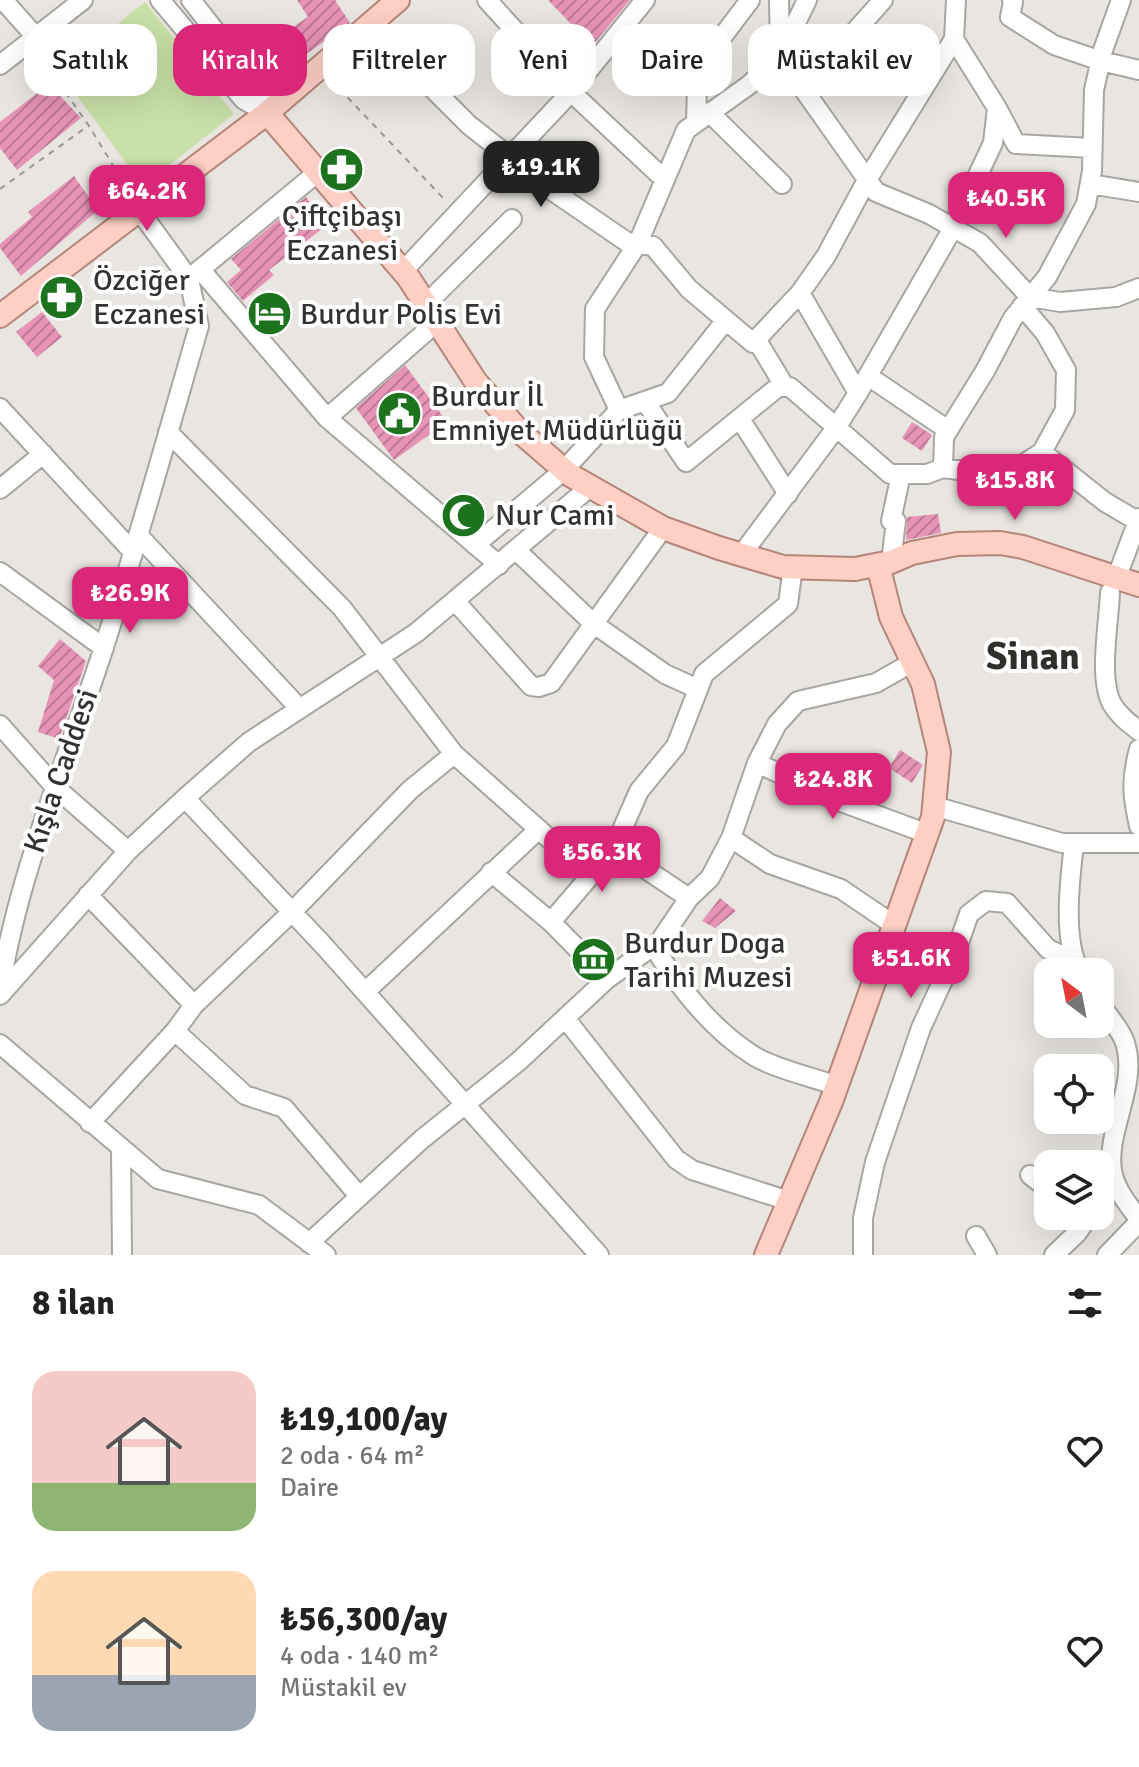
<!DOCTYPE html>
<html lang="tr">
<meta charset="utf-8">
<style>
:root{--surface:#fff;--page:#f2f2f2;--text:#222;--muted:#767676;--accent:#db2777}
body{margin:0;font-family:Signika,sans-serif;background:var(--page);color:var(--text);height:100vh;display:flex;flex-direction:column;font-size:30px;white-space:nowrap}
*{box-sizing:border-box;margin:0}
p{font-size:26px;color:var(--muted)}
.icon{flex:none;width:44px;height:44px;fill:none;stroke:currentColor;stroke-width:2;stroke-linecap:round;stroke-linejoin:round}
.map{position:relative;height:1255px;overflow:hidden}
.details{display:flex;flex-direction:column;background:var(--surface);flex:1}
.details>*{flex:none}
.hud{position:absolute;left:24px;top:24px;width:1092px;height:72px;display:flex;gap:16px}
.needle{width:52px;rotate:328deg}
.controls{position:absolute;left:1034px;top:958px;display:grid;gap:16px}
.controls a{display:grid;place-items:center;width:80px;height:80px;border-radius:16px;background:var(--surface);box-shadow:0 8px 32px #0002;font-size:40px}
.price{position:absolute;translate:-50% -68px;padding:0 18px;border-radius:16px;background:var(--accent);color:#fff;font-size:26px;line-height:52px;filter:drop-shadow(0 2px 4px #0008)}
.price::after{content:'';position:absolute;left:50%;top:48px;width:24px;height:18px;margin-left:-12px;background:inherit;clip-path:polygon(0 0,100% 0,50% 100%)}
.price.on{background:#222;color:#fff}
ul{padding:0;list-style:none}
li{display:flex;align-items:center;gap:24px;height:200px;padding:0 32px}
li span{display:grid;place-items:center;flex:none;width:224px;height:160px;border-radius:24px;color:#555}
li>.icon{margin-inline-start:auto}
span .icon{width:96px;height:96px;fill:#fffc;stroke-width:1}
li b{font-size:34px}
h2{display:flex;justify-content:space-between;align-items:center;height:96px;padding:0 32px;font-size:34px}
.chip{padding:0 28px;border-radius:24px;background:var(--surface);box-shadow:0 8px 32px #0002;font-size:28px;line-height:72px}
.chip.on{background:var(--accent);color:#fff}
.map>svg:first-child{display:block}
.green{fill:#c9e0a8}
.building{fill:url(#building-hatch)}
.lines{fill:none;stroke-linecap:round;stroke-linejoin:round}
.minor-casing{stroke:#a8a6a1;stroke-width:22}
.major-casing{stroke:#b68479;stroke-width:26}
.path{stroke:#999793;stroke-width:2;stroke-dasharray:6 6;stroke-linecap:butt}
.minor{stroke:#fff;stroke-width:18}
.major{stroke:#fdcfc5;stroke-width:22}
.labels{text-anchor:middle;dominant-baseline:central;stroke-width:8;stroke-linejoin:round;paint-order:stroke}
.poi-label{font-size:30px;fill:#353332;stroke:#fff;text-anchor:start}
.street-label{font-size:30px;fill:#353332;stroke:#fff}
.district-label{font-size:38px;font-weight:bold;fill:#312f2b;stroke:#fff}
</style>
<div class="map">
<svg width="1139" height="1255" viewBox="0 0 1139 1255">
<defs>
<pattern id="building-hatch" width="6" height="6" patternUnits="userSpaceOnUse" patternTransform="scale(2)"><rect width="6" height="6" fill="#e793b6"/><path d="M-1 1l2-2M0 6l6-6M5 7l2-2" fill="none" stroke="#bc7995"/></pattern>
</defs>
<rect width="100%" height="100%" fill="#e9e6e1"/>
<path class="green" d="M145 2 234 114 143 186 59 71Z"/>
<path class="building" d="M297 0H335L350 23 295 62 278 37 308 17Z
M548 0H630L592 46Z
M49 84 81 118 17 170 0 148V122Z
M74 176 98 210 21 276 0 248V244L32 217 28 212Z
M306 197 327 225 269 270 274 275 243 301 227 282 241 270 231 259Z
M42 312 62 337 37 357 16 332Z
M405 365 447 422 394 460 356 408Z
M912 422 932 435 922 451 902 438Z
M456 500 481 516 475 529 451 508Z
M938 514 941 533 906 540 907 517Z
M60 639 86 661 59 739 38 732 54 680 38 666Z
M900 750 923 765 912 783 889 768Z
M720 898 736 911 715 928 702 921Z"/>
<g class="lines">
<defs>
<path id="minor" d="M3 0 36 37
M160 0 244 100 267 113
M191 0 262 91 267 113
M487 0 571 92 664 179
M779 0 780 56 876 192 929 214 980 243 1030 297 1060 302 1116 297 1139 288
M1012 0 1013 2 1010 17 1054 45 1101 61 1139 70
M369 25 469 125 554 192 627 242 653 246 689 289 753 343 800 293 826 256 867 180 954 39 956 0
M0 65 83 0
M794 75 850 37 883 0
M997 108 1016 144 1092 148
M709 112 782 184
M696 122 697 86 710 53 750 0
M1090 184 1139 192
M200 269 327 418 499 565
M403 271 571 92 645 0
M191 277 318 172
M800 293 858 393
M427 303 512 219
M756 339 785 387
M868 376 948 430
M645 401 686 462 778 387H790L890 474H927L943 468 1005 476 1042 452 1065 410 1066 370 1045 333 1022 306
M0 408 133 552
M619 410 594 357 595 309 638 243 686 130 749 85 780 56 807 0
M327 418 437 322
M740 419 788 494
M168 432 342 608 454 754 590 875
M1042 452 1105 502 1139 522
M943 468 944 437 985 371 1013 318 1047 277 1086 204 1092 171 1094 90 1103 50 1121 0
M0 489 43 454
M138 535 299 708
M475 545 563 471 619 410 668 393 726 320
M516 550 594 624 665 674 698 689
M742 554 836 428 858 393 953 228 993 143 997 108 954 39
M891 562 896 521H891L901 474
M0 572 104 648
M1116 579 1139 518
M1110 592C1109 623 1098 678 1112 704 1119 716 1129 723 1139 731
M455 601 531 686 539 687 551 683 663 528
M0 725 55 787 128 851
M1139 749C1131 779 1132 795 1139 826
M757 763 836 800 928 834
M185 798 325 947 599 1255
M934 806 1062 843H1139
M731 838 770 864 841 889 894 925
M1074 844C1070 878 1062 941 1080 971
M614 848 639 791 676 746 704 674 788 604 793 567
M491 872 551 922
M88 895 194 1005
M653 946C680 988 711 1029 754 1056 776 1069 812 1077 837 1086
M607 979 551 922 614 848 689 898
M0 989C19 870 67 761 104 647 138 541 168 433 199 326L189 279 139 210
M365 992 539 829
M0 995 128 851 185 798 249 742 416 633 590 487
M1100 1004C1108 1016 1123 1032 1126 1046 1137 1087 1106 1131 1112 1170 1114 1187 1128 1205 1139 1219
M565 1018 676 1159 692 1170 789 1201
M175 1031 245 1095 284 1108 359 1196
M0 1044 158 1179 259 1205 326 1255
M90 1123 175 1031 194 1005 293 911 410 790 454 754
M121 1149 122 1255
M1030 1175 1048 1189
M976 1236 987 1255
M309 1243 421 1140 519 1061 607 979 660 941 689 898 710 878 731 838 757 763 777 724 798 701 876 683 913 662
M863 1255V1218L875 1162 921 1028 955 954 969 914 986 901 1007 903 1048 949 1074 961
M1054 1255 1077 1233 1089 1216
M1107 1255 1139 1222"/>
<path id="major" d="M267 113 408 277 476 382 519 431 570 475 663 528 719 548 783 567 855 569 891 562 912 553 957 544 1000 543 1023 547 1139 585
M0 316 267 113 398 0
M766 1255 831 1102 933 817 939 752 923 684 891 617 878 565"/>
</defs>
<use href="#minor" class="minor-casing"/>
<use href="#major" class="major-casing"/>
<path class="path" d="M38 53 89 126 131 195
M331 80 445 200
M0 189 88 126"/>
<use href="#minor" class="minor"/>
<use href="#major" class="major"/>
</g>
<defs>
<symbol id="pharmacy-disc" viewBox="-11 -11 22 22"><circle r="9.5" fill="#1c721d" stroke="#fff"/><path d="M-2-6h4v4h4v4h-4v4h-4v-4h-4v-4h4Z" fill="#fff"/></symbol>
<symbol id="hotel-disc" viewBox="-11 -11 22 22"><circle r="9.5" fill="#1c721d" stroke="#fff"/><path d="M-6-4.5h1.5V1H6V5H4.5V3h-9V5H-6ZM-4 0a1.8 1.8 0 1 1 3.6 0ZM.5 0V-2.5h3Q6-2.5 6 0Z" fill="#fff"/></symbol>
<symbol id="civic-disc" viewBox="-11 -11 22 22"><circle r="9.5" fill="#1c721d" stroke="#fff"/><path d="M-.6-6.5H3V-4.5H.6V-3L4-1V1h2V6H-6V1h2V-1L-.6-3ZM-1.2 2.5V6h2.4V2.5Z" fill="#fff"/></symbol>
<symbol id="mosque-disc" viewBox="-11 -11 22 22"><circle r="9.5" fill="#1c721d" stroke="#fff"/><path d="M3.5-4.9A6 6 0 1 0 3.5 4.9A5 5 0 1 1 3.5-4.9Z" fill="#fff"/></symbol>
<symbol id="museum-disc" viewBox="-11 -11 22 22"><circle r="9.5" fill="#1c721d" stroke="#fff"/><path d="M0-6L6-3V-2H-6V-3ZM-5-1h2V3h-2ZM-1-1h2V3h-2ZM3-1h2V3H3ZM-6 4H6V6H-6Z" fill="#fff"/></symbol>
</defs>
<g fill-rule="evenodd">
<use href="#pharmacy-disc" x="316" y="144" width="51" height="51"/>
<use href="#pharmacy-disc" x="36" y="272" width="51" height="51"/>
<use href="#hotel-disc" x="244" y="288" width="51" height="51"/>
<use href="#civic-disc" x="374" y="388" width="51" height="51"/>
<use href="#mosque-disc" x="438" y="490" width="51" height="51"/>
<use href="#museum-disc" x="568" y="934" width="51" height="51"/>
</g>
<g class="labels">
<g class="poi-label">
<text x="342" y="216" text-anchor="middle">Çiftçibaşı<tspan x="342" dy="34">Eczanesi</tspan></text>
<text x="93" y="280">Özciğer<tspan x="93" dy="34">Eczanesi</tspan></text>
<text x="300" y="314">Burdur Polis Evi</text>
<text x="431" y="396">Burdur İl<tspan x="431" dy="34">Emniyet Müdürlüğü</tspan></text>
<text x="495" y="515">Nur Cami</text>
<text x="624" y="943">Burdur Doga<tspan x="624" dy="34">Tarihi Muzesi</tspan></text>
</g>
<g class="street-label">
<text transform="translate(61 771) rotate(-71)">Kışla Caddesi</text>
</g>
<g class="district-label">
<text x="1033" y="656">Sinan</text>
</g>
</g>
</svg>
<div class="controls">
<a><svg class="needle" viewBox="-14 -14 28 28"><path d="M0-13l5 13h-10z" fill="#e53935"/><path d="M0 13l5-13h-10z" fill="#767676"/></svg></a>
<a><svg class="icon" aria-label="locate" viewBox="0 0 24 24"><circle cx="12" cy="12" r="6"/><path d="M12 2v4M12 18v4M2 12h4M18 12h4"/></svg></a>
<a><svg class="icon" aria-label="layers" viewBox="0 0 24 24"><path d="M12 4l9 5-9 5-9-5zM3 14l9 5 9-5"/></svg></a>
</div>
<b class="price on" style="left:541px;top:209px">₺19.1K</b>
<b class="price" style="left:147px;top:233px">₺64.2K</b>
<b class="price" style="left:1006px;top:240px">₺40.5K</b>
<b class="price" style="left:1015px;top:522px">₺15.8K</b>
<b class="price" style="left:130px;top:635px">₺26.9K</b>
<b class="price" style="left:833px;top:821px">₺24.8K</b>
<b class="price" style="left:602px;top:894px">₺56.3K</b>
<b class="price" style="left:911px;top:1000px">₺51.6K</b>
<div class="hud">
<a class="chip">Satılık</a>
<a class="chip on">Kiralık</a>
<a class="chip">Filtreler</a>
<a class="chip">Yeni</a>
<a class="chip">Daire</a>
<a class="chip">Müstakil ev</a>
</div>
</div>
<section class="details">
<h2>8 ilan<svg class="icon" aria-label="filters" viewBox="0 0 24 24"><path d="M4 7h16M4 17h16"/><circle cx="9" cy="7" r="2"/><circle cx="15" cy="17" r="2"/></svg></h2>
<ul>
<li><span style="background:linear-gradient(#f6c9c9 70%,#8fb573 0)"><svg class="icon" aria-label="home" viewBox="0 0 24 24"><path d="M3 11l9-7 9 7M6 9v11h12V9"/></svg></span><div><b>₺19,100/ay</b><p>2 oda · 64 m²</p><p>Daire</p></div><svg class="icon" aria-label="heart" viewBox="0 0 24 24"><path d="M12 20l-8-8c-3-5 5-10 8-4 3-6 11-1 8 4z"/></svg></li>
<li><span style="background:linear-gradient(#ffd9b3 65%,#9aa5b1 0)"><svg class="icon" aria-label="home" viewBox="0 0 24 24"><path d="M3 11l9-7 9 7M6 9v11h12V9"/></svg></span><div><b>₺56,300/ay</b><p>4 oda · 140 m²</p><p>Müstakil ev</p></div><svg class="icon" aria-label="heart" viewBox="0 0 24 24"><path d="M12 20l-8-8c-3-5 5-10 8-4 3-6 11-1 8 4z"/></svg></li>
</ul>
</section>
